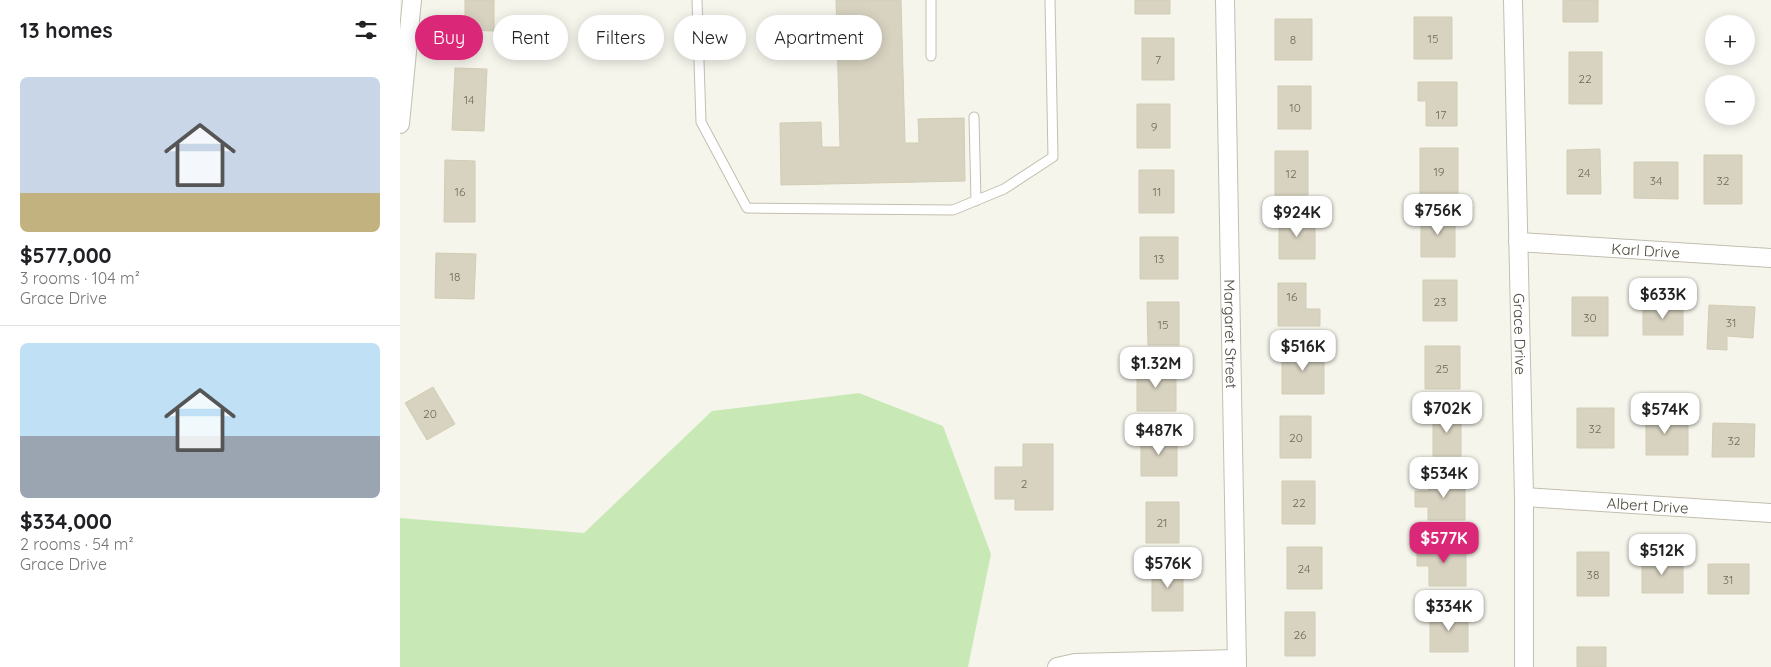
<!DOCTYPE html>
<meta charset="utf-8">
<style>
:root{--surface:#fff;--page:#f2f2f2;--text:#202124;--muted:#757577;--line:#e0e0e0;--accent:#db2777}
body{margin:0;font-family:Quicksand,sans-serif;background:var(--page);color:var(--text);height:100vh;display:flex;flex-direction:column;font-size:19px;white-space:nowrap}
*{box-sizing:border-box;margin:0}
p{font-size:16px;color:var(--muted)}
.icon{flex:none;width:28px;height:28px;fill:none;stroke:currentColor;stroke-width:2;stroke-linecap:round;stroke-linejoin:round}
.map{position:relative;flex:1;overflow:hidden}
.details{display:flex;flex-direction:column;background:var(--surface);width:400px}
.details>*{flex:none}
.top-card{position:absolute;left:15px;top:15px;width:475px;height:45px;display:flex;gap:10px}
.fabs{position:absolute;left:1305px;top:15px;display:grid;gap:10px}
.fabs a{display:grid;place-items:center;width:50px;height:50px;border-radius:50%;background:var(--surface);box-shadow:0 2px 12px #0003;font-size:25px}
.price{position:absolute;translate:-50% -42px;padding:0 11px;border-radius:10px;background:#fff;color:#222;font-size:16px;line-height:32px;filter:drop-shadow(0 1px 2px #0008)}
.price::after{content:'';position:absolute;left:50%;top:30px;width:15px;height:11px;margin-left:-8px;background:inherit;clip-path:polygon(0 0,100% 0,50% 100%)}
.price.current{background:var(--accent);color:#fff}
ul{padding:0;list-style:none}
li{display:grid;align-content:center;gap:10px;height:265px;padding:0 20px}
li+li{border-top:1px solid var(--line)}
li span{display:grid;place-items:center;height:155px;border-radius:8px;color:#555}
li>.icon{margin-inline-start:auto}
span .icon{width:90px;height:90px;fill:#fffc;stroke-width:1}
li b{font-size:21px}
h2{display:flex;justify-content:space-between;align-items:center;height:60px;padding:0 20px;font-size:21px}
.chip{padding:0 18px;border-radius:22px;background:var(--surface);box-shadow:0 2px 12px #0003;font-size:18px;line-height:45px}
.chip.current{background:var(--accent);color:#fff}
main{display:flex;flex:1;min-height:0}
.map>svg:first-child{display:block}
.green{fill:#c8e9b6}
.building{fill:#d8d3c1;stroke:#d2cdb4}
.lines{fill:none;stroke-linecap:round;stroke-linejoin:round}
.lane-casing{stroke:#c2bfae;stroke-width:11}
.street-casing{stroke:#c2bfae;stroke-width:20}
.lane{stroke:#fff;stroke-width:9}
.street{stroke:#fff;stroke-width:18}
.labels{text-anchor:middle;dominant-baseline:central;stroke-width:5;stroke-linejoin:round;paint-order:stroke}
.number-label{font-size:12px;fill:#6e6a5b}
.street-label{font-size:15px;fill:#4b4739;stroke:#fff}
</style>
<main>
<section class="details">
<h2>13 homes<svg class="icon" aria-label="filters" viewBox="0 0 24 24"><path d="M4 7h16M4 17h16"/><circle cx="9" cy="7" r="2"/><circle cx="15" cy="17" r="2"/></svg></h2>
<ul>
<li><span style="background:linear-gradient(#c9d6e8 75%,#c2b280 0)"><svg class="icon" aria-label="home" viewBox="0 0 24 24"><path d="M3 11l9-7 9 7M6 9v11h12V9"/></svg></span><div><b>$577,000</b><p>3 rooms · 104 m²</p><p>Grace Drive</p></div></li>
<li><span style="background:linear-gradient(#bfe0f5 60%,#9aa5b1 0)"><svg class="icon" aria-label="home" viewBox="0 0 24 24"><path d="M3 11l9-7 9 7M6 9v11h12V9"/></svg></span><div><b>$334,000</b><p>2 rooms · 54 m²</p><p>Grace Drive</p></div></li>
</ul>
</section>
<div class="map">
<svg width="1371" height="667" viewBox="0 0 1371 667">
<rect width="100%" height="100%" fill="#f6f5ec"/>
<path class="green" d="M459 393 543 426 591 554 568 667H0V518L184 533 312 411Z"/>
<path class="building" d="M65 0H94V31L65 30Z
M436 0H501L505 143H519L518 119 564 118 565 181 381 185 380 123 421 122 422 147H440Z
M735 0H770V14H735Z
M1163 0H1198V22H1163Z
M1014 17H1052V59H1014Z
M875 19H912V60H875Z
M742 38H774V80H742Z
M1169 52H1202V104H1169Z
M55 68 87 69 84 131 52 130Z
M1018 82H1057V126H1026V101H1018Z
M878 86H911V129H878Z
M737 104H770V148H737Z
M1020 148H1058V193H1020Z
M1200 149 1201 194H1167V150Z
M875 151H908V195H875Z
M1304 155H1342V204H1304Z
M45 160 75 161V222H44Z
M1234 162H1278V199L1234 198Z
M739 170H774V213H739Z
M1021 215H1055V257H1021Z
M879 218H915V259H879Z
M740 237H778V279H740Z
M36 253 76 254 74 299 35 298Z
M1023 280H1057V321H1023Z
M878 283H906V309H920V326H878Z
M1172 297H1208V336H1172Z
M747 302H779V345H748Z
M1243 305H1283V335H1243Z
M1309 305 1355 307 1353 338 1327 336V350L1307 349Z
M1025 346H1060V389H1025Z
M882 350H924V394H882Z
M737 366H776V411H737Z
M33 387 55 424 27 440 5 403Z
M1177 408H1214V448H1177Z
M1246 410H1269V424H1288V455H1246Z
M1033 413H1061V456H1033Z
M880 416H911V458H880Z
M1313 423 1355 424 1354 457H1312Z
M741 435H777V476H741Z
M623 444H653V510H615V499H595V467H623Z
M1029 478H1065V520H1028V507H1015V491H1029Z
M882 481H915V524H882Z
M746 502H779V543H746Z
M1017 545H1066V586H1029V566H1017Z
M887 547H922V589H887Z
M1177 552H1209V596H1177Z
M1242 560H1283V593H1242Z
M1308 564H1349V594H1308Z
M752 567H783V611H752Z
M1030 611H1068V652H1030Z
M885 612H915V656H885Z
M1177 647H1206V667H1177Z"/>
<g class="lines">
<defs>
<path id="lane" d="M297 0 301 122 347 208 553 210 604 189 653 157 650 0
M531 0V56
M574 117 576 201"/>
<g id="street">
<path id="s1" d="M825 0 837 667"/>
<path id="s2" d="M1113 0 1124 497V667"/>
<path d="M0 124 12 0"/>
<path id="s3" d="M1118 242 1371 258"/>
<path id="s4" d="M1124 497 1371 513"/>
<path d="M657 667 675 663 837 659"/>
</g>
</defs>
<use href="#lane" class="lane-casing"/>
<use href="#street" class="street-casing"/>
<use href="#lane" class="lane"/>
<use href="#street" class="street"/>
</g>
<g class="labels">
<g class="number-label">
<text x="1033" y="38">15</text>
<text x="893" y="39">8</text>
<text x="758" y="59">7</text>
<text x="1185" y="78">22</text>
<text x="69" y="99">14</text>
<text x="895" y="107">10</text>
<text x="1041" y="114">17</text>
<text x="754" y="126">9</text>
<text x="1039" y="171">19</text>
<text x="1184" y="172">24</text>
<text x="891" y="173">12</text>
<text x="1256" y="180">34</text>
<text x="1323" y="180">32</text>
<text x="60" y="191">16</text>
<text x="757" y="191">11</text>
<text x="759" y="258">13</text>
<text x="55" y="276">18</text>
<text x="892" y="296">16</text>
<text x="1040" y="301">23</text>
<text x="1190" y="317">30</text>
<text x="1331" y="322">31</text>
<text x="763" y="324">15</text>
<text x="1042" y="368">25</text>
<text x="30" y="413">20</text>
<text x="1195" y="428">32</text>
<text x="896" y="437">20</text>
<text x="1334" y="440">32</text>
<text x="624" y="483">2</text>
<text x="899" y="502">22</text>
<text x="762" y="522">21</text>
<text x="904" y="568">24</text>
<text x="1193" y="574">38</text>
<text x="1328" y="579">31</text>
<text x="900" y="634">26</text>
</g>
<g class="street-label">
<text stroke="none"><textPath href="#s3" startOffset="128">Karl Drive</textPath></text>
<text stroke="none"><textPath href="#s2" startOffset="334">Grace Drive</textPath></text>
<text stroke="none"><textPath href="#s1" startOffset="334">Margaret Street</textPath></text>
<text stroke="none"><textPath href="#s4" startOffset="124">Albert Drive</textPath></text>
</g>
</g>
</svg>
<div class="fabs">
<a>+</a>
<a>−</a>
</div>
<b class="price" style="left:1038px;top:236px">$756K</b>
<b class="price" style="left:897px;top:238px">$924K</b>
<b class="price" style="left:1263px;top:320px">$633K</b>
<b class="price" style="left:903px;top:372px">$516K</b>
<b class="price" style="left:756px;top:389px">$1.32M</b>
<b class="price" style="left:1047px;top:434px">$702K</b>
<b class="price" style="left:1265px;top:435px">$574K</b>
<b class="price" style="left:759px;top:456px">$487K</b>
<b class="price" style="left:1044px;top:499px">$534K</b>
<b class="price current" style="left:1044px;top:564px">$577K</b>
<b class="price" style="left:1262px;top:576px">$512K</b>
<b class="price" style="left:768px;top:589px">$576K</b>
<b class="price" style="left:1049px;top:632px">$334K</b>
<div class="top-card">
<a class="chip current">Buy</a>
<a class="chip">Rent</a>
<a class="chip">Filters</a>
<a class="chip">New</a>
<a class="chip">Apartment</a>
</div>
</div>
</main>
